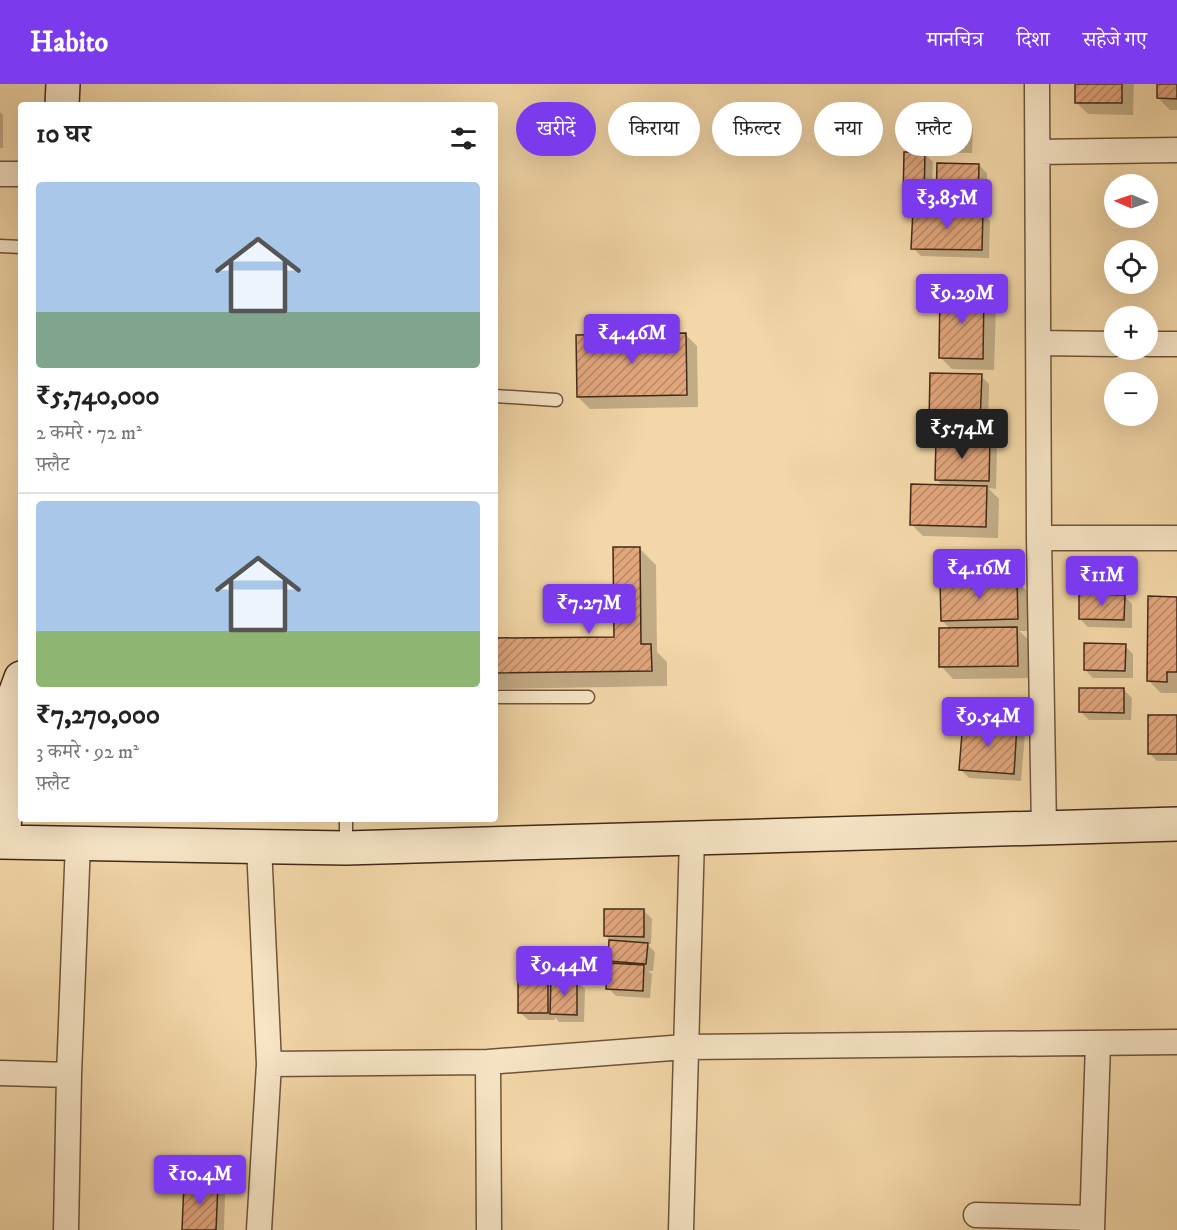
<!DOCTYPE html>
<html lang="hi">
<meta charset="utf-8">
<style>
:root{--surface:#fff;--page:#f6f6f6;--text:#222;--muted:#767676;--line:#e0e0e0;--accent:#7c3aed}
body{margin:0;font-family:"IM FELL DW Pica","Noto Serif Devanagari",serif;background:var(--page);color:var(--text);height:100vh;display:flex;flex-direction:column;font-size:22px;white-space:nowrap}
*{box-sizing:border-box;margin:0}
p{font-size:20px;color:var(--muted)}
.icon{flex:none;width:33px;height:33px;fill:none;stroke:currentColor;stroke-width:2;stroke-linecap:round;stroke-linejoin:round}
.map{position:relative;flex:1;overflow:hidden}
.drawer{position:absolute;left:18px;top:18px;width:480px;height:720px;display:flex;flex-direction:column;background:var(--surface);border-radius:6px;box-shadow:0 6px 24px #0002}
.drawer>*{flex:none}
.hud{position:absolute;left:516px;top:18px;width:570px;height:54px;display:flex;gap:12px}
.needle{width:39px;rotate:272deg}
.fabs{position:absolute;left:1104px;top:90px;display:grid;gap:12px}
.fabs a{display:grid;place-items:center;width:54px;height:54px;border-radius:50%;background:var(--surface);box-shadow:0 6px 24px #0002;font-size:30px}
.price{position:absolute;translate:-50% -51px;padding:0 14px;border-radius:6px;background:var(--accent);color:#fff;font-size:20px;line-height:39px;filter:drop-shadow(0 2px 3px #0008)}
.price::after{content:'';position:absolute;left:50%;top:36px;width:18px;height:14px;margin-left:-9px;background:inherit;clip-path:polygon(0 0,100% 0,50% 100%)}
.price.selected{background:#222;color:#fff}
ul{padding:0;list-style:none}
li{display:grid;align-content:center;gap:12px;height:318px;padding:0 18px}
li+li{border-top:2px solid var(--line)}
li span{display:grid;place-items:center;height:186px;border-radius:6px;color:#555}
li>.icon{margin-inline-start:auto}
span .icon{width:108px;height:108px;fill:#fffc;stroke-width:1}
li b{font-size:26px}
h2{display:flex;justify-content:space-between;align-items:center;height:72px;padding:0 18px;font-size:26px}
.pill{padding:0 21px;border-radius:27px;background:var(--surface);box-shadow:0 6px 24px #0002;font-size:21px;line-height:54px}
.pill.selected{background:var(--accent);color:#fff}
header{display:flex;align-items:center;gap:36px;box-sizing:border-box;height:84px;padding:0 30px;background:var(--accent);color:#fff}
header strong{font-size:28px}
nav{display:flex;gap:33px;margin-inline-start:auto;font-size:21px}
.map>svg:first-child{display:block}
.shadow{fill:#0003}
.building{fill:url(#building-hatch);stroke:#432917;stroke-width:1.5}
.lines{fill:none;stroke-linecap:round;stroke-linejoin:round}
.lane-casing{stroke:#6f543b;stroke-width:15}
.street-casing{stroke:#6f543b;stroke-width:27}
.secondary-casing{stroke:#432917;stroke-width:36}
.lane{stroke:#f7e5c6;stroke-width:12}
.street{stroke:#f7e5c6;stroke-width:24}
.secondary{stroke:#f7e5c6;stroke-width:33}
</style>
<header>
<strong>Habito</strong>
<nav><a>मानचित्र</a><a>दिशा</a><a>सहेजे गए</a></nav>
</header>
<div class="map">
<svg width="1177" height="1146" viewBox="0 0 1177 1146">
<defs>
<pattern id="building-hatch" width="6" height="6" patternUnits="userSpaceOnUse" patternTransform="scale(1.5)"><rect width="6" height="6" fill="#e2a67d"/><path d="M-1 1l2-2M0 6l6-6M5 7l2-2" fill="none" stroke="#b98765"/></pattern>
</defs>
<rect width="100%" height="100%" fill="#f3d7a8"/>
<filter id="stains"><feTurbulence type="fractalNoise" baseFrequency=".00333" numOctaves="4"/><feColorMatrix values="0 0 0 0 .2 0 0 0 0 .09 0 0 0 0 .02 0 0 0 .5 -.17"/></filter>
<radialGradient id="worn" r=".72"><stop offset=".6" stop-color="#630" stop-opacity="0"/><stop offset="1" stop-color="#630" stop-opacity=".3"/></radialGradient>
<path class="shadow" d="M1077 0H1134L1133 31 1088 30 1076 18Z
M1158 0H1177V26H1170L1158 14Z
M0 28 3 31V64H0Z
M965 36 973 44 972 69 923 68 933 78 931 124H912L904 116 925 70 915 60Z
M979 81 987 89 986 127H980L990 137 989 174 921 172 913 164 947 128 938 118Z
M984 209 996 221 994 286 952 285 940 273Z
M685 250 697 262 698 323 590 325 578 313Z
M981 292 989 300 988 346 938 345 930 337Z
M989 357 997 365 996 405 988 404 999 415 998 454 923 452 911 440 943 402 937 396Z
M640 465 656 481 657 568 667 578V602L495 605V556L615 554Z
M1017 497 1029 509 1030 547H1019L1029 556V594L953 595 941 582 951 545 942 537Z
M1124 512 1132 520V544L1088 543 1080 535Z
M1177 514V609H1161L1149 597Z
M1125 562 1133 570V594H1093L1085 586Z
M1124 606 1132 614 1131 636H1089L1081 628Z
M1177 633V677H1157L1149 669Z
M1017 642 1025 650 1021 697 969 694 961 686Z
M644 827 652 835 651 860H647L655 868 653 887H648L652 890 650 914 616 912 608 904 613 881 609 877 610 857 605 851Z
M547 896 552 901 577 897 585 905 584 938H559L555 933V936H528L520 928Z
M217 1101 225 1109 224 1146H185Z"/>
<path class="building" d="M1075 0H1122V19H1075Z
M1157 0H1177V15L1157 14Z
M914 33 966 34 965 62 914 61Z
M904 68H925L924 117 903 116Z
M937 79 979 80 978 120 936 119Z
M913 126 983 127 982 166 911 165Z
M940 207 984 208 983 275 939 274Z
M686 249 687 311 577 313 576 251Z
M930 289 982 290 980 339 929 338Z
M936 354 990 356 989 397 935 396Z
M911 400 987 402 986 443 910 441Z
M613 463H640L641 560H651L652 587 495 589V554L614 553Z
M1017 495 1018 535 941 537 940 497Z
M1079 510 1125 511 1124 536 1079 535Z
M1148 512 1177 513V588H1167V598L1147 597Z
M1017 543 1018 582 939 583V544Z
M1084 559 1126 560 1125 587 1084 586Z
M1079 604H1124V629L1079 628Z
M1148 631H1177V670H1148Z
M963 637 1017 641 1014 690 959 686Z
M604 825H644V853L604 852Z
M609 856 648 859 646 880 608 877Z
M608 879 644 881 643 907 606 905Z
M518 894 548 895V929H518Z
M551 895 577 896V931L550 930Z
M184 1098 218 1100 216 1146H182Z"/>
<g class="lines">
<defs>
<path id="lane" d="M0 162 21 163
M495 312 556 316
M495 613H588
M346 735V763"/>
<path id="street" d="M1037 0 1039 454 1044 745
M1038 68 1177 66
M0 90H21
M1039 259 1114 260
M1148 260H1177
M1039 454H1177
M488 978 489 1146
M269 980 488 978 685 963 1177 958
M0 989 69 991
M976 1131 1092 1134
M66 1146 69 991 78 758
M259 1146 269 980 259 762
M681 1146 692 753
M1092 1146 1098 959"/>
<path id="secondary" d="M62 21 63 0
M0 758 346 764 1177 740
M3 758 14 613 21 594"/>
</defs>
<use href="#lane" class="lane-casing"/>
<use href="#street" class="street-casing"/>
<use href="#secondary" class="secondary-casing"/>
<use href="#lane" class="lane"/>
<use href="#street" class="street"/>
<use href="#secondary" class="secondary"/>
</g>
<rect width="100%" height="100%" filter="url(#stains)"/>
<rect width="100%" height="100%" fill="url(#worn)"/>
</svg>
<div class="fabs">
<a><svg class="needle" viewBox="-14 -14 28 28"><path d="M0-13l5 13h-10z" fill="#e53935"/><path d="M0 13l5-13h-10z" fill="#767676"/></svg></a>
<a><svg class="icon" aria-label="locate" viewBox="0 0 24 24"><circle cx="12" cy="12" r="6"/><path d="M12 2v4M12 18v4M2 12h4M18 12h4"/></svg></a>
<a>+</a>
<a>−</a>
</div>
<b class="price" style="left:947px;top:146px">₹3.85M</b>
<b class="price" style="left:962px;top:241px">₹9.29M</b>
<b class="price" style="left:632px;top:281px">₹4.46M</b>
<b class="price selected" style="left:962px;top:376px">₹5.74M</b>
<b class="price" style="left:979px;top:516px">₹4.16M</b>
<b class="price" style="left:1102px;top:523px">₹11M</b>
<b class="price" style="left:589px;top:551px">₹7.27M</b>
<b class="price" style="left:988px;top:664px">₹9.54M</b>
<b class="price" style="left:564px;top:913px">₹9.44M</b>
<b class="price" style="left:200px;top:1122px">₹10.4M</b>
<div class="hud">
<a class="pill selected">खरीदें</a>
<a class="pill">किराया</a>
<a class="pill">फ़िल्टर</a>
<a class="pill">नया</a>
<a class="pill">फ़्लैट</a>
</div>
<section class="drawer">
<h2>10 घर<svg class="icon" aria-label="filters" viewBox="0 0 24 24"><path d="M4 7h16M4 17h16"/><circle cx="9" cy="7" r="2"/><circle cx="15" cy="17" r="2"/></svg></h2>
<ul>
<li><span style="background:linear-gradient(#a9c7e8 70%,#7fa58c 0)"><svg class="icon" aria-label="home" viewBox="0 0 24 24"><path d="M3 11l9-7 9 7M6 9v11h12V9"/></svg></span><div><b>₹5,740,000</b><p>2 कमरे · 72 m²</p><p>फ़्लैट</p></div></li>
<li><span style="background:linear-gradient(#a9c7e8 70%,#8fb573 0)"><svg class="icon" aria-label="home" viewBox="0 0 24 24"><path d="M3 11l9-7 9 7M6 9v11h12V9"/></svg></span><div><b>₹7,270,000</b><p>3 कमरे · 92 m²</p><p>फ़्लैट</p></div></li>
</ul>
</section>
</div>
